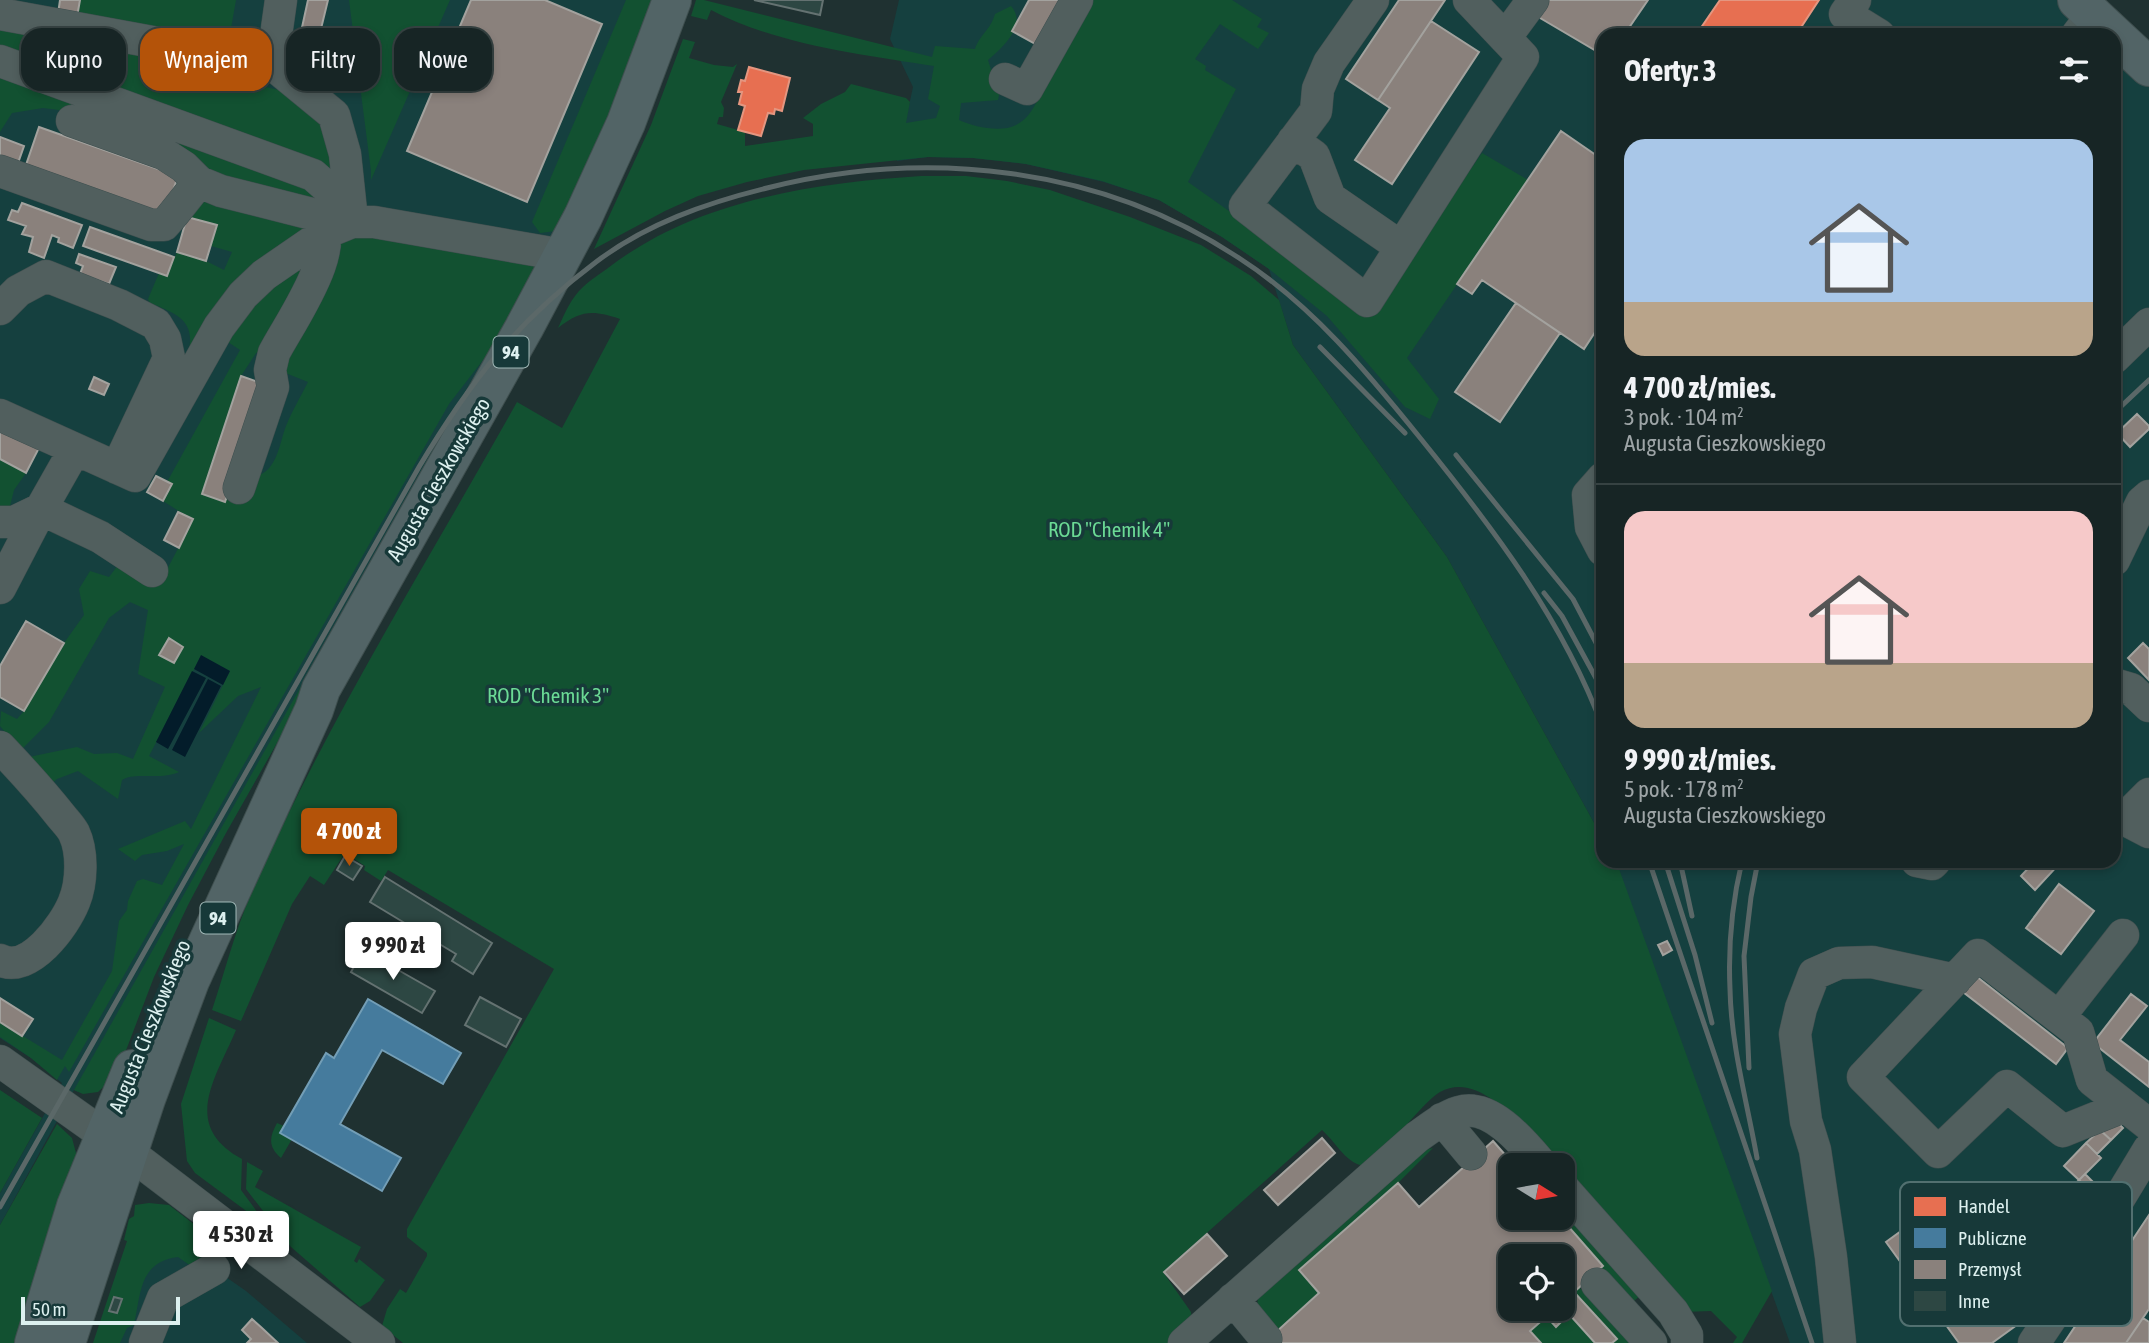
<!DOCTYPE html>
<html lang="pl">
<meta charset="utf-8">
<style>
:root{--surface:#172525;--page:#243132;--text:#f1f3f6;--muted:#9ea5a7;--line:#364242;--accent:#b45309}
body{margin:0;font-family:"Asap Condensed",sans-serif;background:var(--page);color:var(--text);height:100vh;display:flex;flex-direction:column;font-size:26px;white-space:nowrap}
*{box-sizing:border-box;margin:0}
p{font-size:23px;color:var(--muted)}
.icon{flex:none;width:38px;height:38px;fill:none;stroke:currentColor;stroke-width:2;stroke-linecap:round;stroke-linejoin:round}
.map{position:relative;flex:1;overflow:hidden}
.details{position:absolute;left:1596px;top:28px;width:525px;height:840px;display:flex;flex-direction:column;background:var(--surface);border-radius:21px;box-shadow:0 4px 10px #0003,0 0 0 2px var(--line)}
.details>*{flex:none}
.hud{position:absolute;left:21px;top:28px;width:665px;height:63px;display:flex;gap:14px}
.needle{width:46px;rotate:101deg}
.buttons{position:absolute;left:1498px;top:1153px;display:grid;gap:14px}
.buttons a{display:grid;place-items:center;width:77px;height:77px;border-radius:14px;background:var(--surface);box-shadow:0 4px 10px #0003,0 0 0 2px var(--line);font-size:35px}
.scale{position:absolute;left:21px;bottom:18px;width:159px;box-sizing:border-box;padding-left:7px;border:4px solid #ddf0ef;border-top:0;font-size:19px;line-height:24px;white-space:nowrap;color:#ddf0ef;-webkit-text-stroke:5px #173939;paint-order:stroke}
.price{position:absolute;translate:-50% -60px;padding:0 16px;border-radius:7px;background:#fff;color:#222;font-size:23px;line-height:46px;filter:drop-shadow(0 2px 4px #0008)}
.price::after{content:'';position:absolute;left:50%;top:42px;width:21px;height:16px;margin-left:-10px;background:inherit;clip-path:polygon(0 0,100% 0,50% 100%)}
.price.selected{background:var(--accent);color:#fff}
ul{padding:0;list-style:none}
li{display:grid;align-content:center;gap:14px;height:371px;padding:0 28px}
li+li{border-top:2px solid var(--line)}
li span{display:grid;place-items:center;height:217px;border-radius:21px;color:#555}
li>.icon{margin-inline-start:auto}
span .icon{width:126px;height:126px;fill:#fffc;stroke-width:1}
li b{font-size:30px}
h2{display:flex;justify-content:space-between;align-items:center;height:84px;padding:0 28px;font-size:30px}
.pill{padding:0 24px;border-radius:21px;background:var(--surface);box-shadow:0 4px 10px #0003,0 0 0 2px var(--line);font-size:24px;line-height:63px}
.pill.selected{background:var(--accent);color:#fff}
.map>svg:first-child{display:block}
.built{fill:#15403f}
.green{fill:#125131}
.water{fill:#031c2a}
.shops{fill:#e76f51;stroke:#e49680;stroke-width:2}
.public{fill:#457b9d;stroke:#739eb6;stroke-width:2}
.industry{fill:#8a817c;stroke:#a3a29e;stroke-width:2}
.building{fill:#2d4743;stroke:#647271;stroke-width:2}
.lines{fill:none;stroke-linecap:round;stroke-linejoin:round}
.minor-casing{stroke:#3f4f4f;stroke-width:33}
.major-casing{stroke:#3f4f4f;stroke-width:40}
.minor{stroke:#515f5e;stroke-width:32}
.major{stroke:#526466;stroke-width:38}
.rail{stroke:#5b6868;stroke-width:5}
.labels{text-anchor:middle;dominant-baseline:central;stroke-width:7;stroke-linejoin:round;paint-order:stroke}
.shield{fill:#173939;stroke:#a2b9b8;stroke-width:2}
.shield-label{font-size:19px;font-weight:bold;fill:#ddf0ef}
.street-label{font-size:21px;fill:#ddf0ef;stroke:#173939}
.park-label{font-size:21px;fill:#6bda95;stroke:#173939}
.key{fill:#173939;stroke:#527070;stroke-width:2}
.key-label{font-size:19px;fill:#ddf0ef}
</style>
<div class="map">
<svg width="2149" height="1343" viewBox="0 0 2149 1343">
<rect width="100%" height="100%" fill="#1f3131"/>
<path class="built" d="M0 0H658L578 194 316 674 78 1092 74 1090 0 1225V1193L62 1083 31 1058 0 1038Z
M899 0H2077L2149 67V1343H1790L1615 861H2114V35H1603V839L1447 557 1293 345 1269 269 1222 237 1159 200 1104 182 1026 164 973 158 928 157 897 161 913 87 890 39Z
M170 1238 246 1291 307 1343H106L123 1324 132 1294Z"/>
<path class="green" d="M80 0H236L227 51 77 17Z
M349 0H450L371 180V171Z
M626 0H658L634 64 556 231 540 233 532 222Z
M696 0H704L932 57 935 46 975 49C980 34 990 31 995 14L1011 6C1028 25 1002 48 988 60L993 76 1001 85 998 100 961 103 959 120C974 127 1001 133 1016 125 1035 116 1042 88 1051 71 1064 47 1078 24 1091 0H1232L1262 19 1257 27 1269 33 1258 49 1220 24 1195 59 1206 66 1205 70 1236 89 1188 182 1270 240 1338 293 1388 288 1482 153 1528 180 1407 358 1439 399 1430 419 1405 407 1327 316 1269 269 1222 237 1159 200 1102 181 1026 164 973 158 928 157 804 170 747 182 698 196 665 211 594 249 651 125 683 39 695 42 689 58 714 65 733 67 737 64 721 102 724 108 723 117H719L717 124 745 132V146L813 136V124L803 118 821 104 845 92 851 84 906 98 910 102 906 123 936 118 940 106 928 99 934 66C862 55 775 44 711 10L707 20 691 16Z
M0 19 238 68 257 85 279 90 332 134 345 176 0 54Z
M0 66 308 177 329 204 251 191 67 111 43 108 12 113 0 132Z
M921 176H966L1007 181 1050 190 1130 217 1201 245 1251 276 1279 300 1293 345 1447 557 1603 839V861H1615L1618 866 1772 1291 1742 1343H1733L1737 1337 1711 1311 1683 1312 1563 1175V1166L1555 1165C1530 1138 1484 1068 1440 1092 1423 1102 1388 1148 1374 1165 1349 1171 1339 1145 1322 1130L1163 1272 1191 1312 1192 1320 1174 1343H403L382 1326 387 1309 400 1289 406 1293 427 1256V1253L407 1237V1229L554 969 388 870 381 881 364 870 365 866 345 853 324 885 310 876 292 904 241 1021 212 1010C225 971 235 931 251 894 326 723 426 565 517 402L562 428 620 319C593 310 581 310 558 328 565 313 571 298 583 287 590 280 600 274 608 268 696 200 813 183 921 176Z
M194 195 312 221 188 353C197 321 176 313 150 303L148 299 159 273 167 276 177 252 206 261 224 270 232 252 211 246 216 225 188 217 184 227 174 225Z
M354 231 532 262 536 270 505 337 483 360 449 404 69 1072 65 1066 57 1080 31 1058 0 1037V1022L62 1060 112 971 119 921 127 910 128 901 137 881 143 879 162 885 184 844 167 851 142 855 135 861 118 849 185 821 191 829 261 687 238 696 199 733 230 671 201 656 149 756 179 772C159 781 135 771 122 780L118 799 78 771 57 779 48 787 24 758 77 747 94 754 117 753 133 759 165 687 138 674 148 610 130 602 109 618 49 722 18 753 10 738 0 726 1 711 17 719 24 711 64 643 84 615 79 589 90 571 109 577 125 556 162 579 193 520 163 501 172 485 167 482 240 350 222 338 233 314 317 247 274 347 256 353 241 376 202 493 225 502C236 474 257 483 270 467 279 456 281 439 286 426 292 411 301 396 308 382L283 372 341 238Z
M0 459 26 473 14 490 10 506 6 511 0 510Z
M408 496 316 674 226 833 188 905 154 977 117 1074 98 1092 83 1094 74 1090Z
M209 1018 236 1030C216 1078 180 1125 242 1159L241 1190 269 1228 195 1173 187 1161 181 1104Z
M0 1090 42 1118 0 1193Z
M277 1123 284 1126 292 1139 281 1158C267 1146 270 1136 277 1123Z
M57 1124 72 1138 77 1157 26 1343H0V1225Z
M1433 1148 1398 1183 1300 1270 1319 1293 1276 1332 1257 1308 1258 1297 1417 1152Z
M247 1162 263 1171 255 1187 361 1247 354 1261 357 1263 359 1259 385 1280 370 1301 360 1307 291 1247 246 1189Z
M1563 1202 1641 1295 1634 1301H1630L1599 1270 1603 1266 1561 1218Z
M149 1203 169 1205 217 1242 201 1273 178 1257C139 1262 141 1293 134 1325L127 1328 120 1343H93L127 1241 124 1240 129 1219 134 1216 135 1205Z
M1579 1287 1630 1343H1612L1617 1338 1574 1292Z
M1569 1314 1595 1343H1541L1530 1331 1547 1317 1556 1327Z"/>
<path class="water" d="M201 655 230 671 223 685 194 669Z
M192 671 206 678 168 749 156 742Z
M208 679 221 686 185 757 172 750Z"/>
<path class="shops" d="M1720 0H1819L1796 35H1696Z
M749 67 790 78 782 111 775 109 774 114 768 113 761 136 738 130 745 106 739 104 742 92H738L741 80 745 81Z"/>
<path class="public" d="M368 999 461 1053 443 1084 382 1050 340 1124 401 1158 382 1191 280 1133 326 1053 334 1058Z"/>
<path class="industry" d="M60 0H80L77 17 58 14Z
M308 0H328L319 37 301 32Z
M471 0H545L602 24 527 202 407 151Z
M1029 0H1062L1037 45 1012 31Z
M1399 0H1445L1378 100 1346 79Z
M1545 0H1648L1624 35H1603V55L1535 15Z
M1431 21 1479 52 1392 184 1355 160 1390 108 1378 100Z
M39 127 178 176 165 214 26 165Z
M1561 131 1603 160V320L1584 349 1482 280 1472 294 1457 284Z
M0 137 24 146 17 166 0 160Z
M22 203 82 225 73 248 58 242 59 238 52 235 44 258 29 252 33 237 22 234 26 226 8 220 12 210 18 212Z
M187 217 217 225 206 261 177 252Z
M90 227 174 257 167 276 83 246Z
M79 254 116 267 109 284 80 274 83 266 76 263Z
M1516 303 1560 333 1500 422 1455 392Z
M241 376 264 384 225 502 202 494Z
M94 377 109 384 104 395 89 389Z
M2137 414 2149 426V429L2130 447 2117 433Z
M0 425 40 446 26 473 0 459Z
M156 476 172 484 163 501 147 492Z
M178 512 193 519 179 548 164 540Z
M26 621 64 643 24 711 0 697V666Z
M169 638 183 647 174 663 159 655Z
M2143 643 2149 649V680L2128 658Z
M2035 861 2061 862 2035 890 2021 876Z
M2059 884 2094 911 2061 954 2026 928Z
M1667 941 1672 950 1663 955 1658 945Z
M1976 976 2068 1048 2056 1064 1963 992Z
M2131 994 2147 1006 2120 1040 2149 1062V1087L2093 1043Z
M0 998 33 1019 22 1036 0 1022Z
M2112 1117 2123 1128 2111 1140 2100 1130Z
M2100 1130 2111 1140 2097 1154 2086 1143Z
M1322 1138 1335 1153 1278 1205 1264 1190Z
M1493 1141 1515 1166H1510V1218H1561L1603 1266 1563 1302V1256H1510V1309H1555L1530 1331 1541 1343H1264L1319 1293 1299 1270 1398 1183 1419 1207Z
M2086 1143 2101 1158 2079 1180 2064 1166Z
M2085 1174 2099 1188 2093 1194 2079 1180Z
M2079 1180 2093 1194 2064 1224 2050 1210Z
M1948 1197 2032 1314 1992 1343H1959L1886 1242Z
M2149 1215V1309L2126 1343H2064Z
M1207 1234 1227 1256 1184 1294 1164 1272Z
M1574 1292 1617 1339 1612 1343H1595L1569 1314 1556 1327 1547 1317 1555 1309H1563V1302Z
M2143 1318 2149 1322V1343H2126Z
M252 1319 262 1328 278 1343H247L251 1339 242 1330Z"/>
<path class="building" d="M754 0H823L820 15Z
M345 856 362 866 353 880 337 870Z
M385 877 492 943 473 974 452 961 456 954 370 902Z
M363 950 435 991 422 1013 351 972Z
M480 997 521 1019 506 1047 465 1025Z
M114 1297 122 1299 117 1313 109 1311Z"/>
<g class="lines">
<defs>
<path id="minor" d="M281 0 272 64 334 115 345 154 352 220
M1373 0 1329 63 1318 89 1316 111 1245 206 1367 301 1523 57 1469 0
M1855 0 1845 14 1879 35
M0 14 272 64
M2077 35 2093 14
M1505 38 1533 0
M0 61 313 175 330 190 346 224
M1005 79 1027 89 1077 0
M72 121 164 154 184 167 199 182
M1293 141 1314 156 1330 198 1401 247
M0 171 151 225C154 225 161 225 164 225 167 223 193 189 199 182L221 191 312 214C352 237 288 325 274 353L270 370 273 387 239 488
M0 309 18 291 46 276 119 305 156 324 165 339 169 358 117 468
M2114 358 2149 324
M0 415 135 476 219 327 243 295 264 275 325 233 352 222H374L563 255
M1603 478 1588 495 1591 527 1603 550
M0 522H14L41 509 100 537 152 571
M2114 560 2142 502 2149 496
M0 588 41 509 75 449
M2114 684 2131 689 2149 706
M0 747C21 769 42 792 61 816 65 821 71 827 74 833 83 852 82 883 74 902 65 925 29 975 0 960
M2149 794 2124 819 2149 832
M1917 861 1932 864 1935 861
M2059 1017 2123 935
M0 1061 128 1152 379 1343
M2125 1106 2063 1131 2007 1086 1938 1152 1863 1077 1978 955 2078 1032 2092 1080 2149 1125
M1442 1119 1471 1154
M1563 1188 1673 1312 1687 1335V1343
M1597 1284 1651 1343
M1233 1299 1266 1339
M145 1343 163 1298 214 1269
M1184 1343 1417 1137C1430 1128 1443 1117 1459 1112 1491 1102 1525 1145 1543 1166
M1840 1343 1831 1257 1815 1150 1806 1121 1795 1034 1801 1008 1814 974 1839 963 1872 962 1955 980
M2034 1343 2069 1291 2103 1225 2149 1149"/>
<path id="major" d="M2077 0 2149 67
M34 1343 76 1206 132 1069
M66 1343 146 1099 190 981 314 710 321 689 524 328 583 217 626 123 672 0"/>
</defs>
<use href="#minor" class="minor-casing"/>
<use href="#major" class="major-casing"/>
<use href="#minor" class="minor"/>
<use href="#major" class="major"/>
<path class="rail" d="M1320 347 1405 433
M2114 413 2149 380
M1456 455 1573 599 1603 656
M1544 593 1562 616 1603 691
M1649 861 1812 1343
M1665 861 1695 955 1712 1023
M1680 861 1692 916
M1742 861C1732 903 1728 946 1730 989 1731 1045 1747 1102 1757 1158
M1749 1068 1744 956 1751 897 1758 861
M0 1207 419 467C469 383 517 321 596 262 646 224 706 203 767 188 926 148 1100 166 1239 258 1312 305 1367 372 1421 439 1493 528 1563 620 1603 728"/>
</g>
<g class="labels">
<g class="shield">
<rect x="493.5" y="336.5" width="35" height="31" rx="5"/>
<rect x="200.5" y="902.5" width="35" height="31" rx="5"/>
</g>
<g class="shield-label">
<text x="511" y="352">94</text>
<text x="218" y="918">94</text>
</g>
<g class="street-label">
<text transform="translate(438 479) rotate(-60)">Augusta Cieszkowskiego</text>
<text transform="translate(149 1026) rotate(-68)">Augusta Cieszkowskiego</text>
</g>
<g class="park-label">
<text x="1109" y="529">ROD "Chemik 4"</text>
<text x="548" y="695">ROD "Chemik 3"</text>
</g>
</g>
<rect x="1900" y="1182" width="232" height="144" rx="10" class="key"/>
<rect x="1914" y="1197" width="32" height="19" fill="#e76f51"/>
<rect x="1914" y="1228" width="32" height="20" fill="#457b9d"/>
<rect x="1914" y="1260" width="32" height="19" fill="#8a817c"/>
<rect x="1914" y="1291" width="32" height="20" fill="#2d4743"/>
<g class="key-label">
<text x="1958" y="1213">Handel</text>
<text x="1958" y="1245">Publiczne</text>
<text x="1958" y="1276">Przemysł</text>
<text x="1958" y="1308">Inne</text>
</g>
</svg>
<div class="buttons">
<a><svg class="needle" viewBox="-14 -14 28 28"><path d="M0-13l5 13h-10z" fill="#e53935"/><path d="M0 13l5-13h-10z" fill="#9ea5a7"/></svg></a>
<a><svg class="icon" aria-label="locate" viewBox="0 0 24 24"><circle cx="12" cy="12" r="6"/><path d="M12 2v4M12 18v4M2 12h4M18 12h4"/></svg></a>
</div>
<div class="scale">50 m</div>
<b class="price selected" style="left:349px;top:868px">4 700 zł</b>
<b class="price" style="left:393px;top:982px">9 990 zł</b>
<b class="price" style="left:241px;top:1271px">4 530 zł</b>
<div class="hud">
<a class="pill">Kupno</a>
<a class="pill selected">Wynajem</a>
<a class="pill">Filtry</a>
<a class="pill">Nowe</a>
</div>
<section class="details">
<h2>Oferty: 3<svg class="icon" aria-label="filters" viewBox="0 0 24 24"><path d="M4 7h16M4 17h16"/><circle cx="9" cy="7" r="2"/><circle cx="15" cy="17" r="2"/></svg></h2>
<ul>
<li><span style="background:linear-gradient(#a9c7e8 75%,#b9a48a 0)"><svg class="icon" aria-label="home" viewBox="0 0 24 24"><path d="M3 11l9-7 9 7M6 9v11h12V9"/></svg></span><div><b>4 700 zł/mies.</b><p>3 pok. · 104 m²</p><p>Augusta Cieszkowskiego</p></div></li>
<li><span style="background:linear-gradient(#f6c9c9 70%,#b9a48a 0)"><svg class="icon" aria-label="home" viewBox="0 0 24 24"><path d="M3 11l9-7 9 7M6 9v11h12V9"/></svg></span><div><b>9 990 zł/mies.</b><p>5 pok. · 178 m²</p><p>Augusta Cieszkowskiego</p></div></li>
</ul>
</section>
</div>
